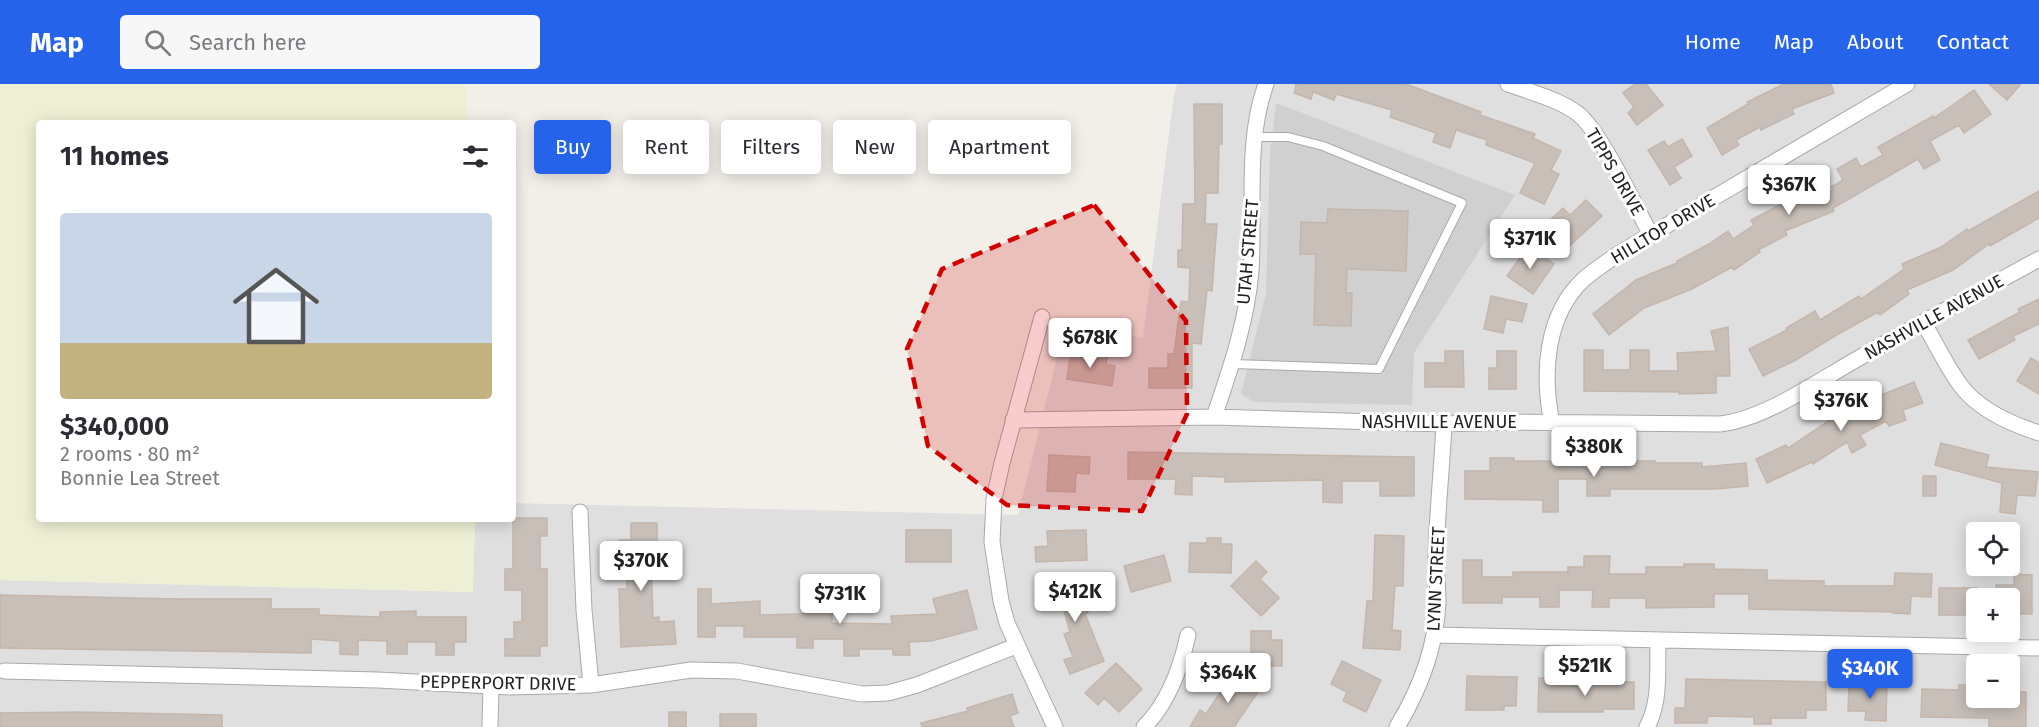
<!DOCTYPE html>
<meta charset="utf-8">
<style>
:root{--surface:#fff;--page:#f7f7f7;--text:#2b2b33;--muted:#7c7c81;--accent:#2563eb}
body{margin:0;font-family:"Fira Sans",sans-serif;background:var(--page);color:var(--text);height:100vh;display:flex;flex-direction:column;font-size:22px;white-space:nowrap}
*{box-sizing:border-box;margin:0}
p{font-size:20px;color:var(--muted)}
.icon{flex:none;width:33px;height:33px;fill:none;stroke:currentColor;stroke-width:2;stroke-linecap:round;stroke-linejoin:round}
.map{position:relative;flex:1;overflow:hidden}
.panel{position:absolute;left:36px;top:36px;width:480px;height:402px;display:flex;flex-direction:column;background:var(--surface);border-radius:6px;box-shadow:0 3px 15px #0003}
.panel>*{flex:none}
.banner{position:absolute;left:534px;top:36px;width:570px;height:54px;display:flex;gap:12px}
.controls{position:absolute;left:1966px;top:438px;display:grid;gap:12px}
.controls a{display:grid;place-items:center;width:54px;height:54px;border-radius:6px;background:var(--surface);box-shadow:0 3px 15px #0003;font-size:30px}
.price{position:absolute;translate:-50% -51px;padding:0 14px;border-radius:6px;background:#fff;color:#222;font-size:20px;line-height:39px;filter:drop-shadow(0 2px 3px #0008)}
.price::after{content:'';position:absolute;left:50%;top:36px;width:18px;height:14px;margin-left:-9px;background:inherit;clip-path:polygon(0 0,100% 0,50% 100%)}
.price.current{background:var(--accent);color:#fff}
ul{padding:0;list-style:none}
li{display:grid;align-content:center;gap:12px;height:318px;padding:0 24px}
li span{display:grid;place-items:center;height:186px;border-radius:6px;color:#555}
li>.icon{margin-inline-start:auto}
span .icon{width:108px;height:108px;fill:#fffc;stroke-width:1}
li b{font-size:26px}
h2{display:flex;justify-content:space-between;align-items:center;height:72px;padding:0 24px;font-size:26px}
.chip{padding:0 21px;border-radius:6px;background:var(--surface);box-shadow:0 3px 15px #0003;font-size:21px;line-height:54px}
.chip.current{background:var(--accent);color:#fff}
header{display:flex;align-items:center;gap:36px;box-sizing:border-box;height:84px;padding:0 30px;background:var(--accent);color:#fff}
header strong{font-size:28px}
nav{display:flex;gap:33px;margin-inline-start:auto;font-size:21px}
.search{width:420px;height:54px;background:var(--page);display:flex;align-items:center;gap:15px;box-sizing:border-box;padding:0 21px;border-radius:6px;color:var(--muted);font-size:22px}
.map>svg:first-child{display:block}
.residential{fill:#e0dfdf;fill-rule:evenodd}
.religious{fill:#d0d0d0}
.farmland{fill:#eef0d5}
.building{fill:#c7bfb8;stroke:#c4b6ab;stroke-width:1.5}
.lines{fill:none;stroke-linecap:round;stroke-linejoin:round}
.service-casing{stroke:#a9a9a9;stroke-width:10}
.minor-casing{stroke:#a9a9a9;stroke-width:17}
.service{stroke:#fff;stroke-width:8}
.minor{stroke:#fff;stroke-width:15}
.marked{fill:#d40000;fill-opacity:0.2;stroke:#d40000;stroke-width:4.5;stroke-dasharray:12 8;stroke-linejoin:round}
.labels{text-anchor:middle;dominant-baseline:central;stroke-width:6;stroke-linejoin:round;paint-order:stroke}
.street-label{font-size:18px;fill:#222;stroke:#fff}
</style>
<header>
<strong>Map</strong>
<div class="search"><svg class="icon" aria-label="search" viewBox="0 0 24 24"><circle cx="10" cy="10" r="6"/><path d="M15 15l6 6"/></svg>Search here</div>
<nav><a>Home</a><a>Map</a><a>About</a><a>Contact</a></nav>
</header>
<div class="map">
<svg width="2039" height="643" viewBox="0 0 2039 643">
<rect width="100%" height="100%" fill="#f2efe9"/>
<path class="residential" d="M1177 0H2039V643H0V496L472 508 475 435H513V419L1018 431 1065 242 1143 254 1174 11ZM1977 448H2010V482H1977ZM1977 514H2010V548H1977ZM1977 580H2010V614H1977Z"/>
<path class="religious" d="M1276 19 1515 111 1414 269 1412 321 1254 318 1241 310 1266 210 1270 69Z"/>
<path class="farmland" d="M0 0H466L467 39H39V435H475L473 508 0 496Z"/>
<path class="building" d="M1295 0H1406L1481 28 1480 31 1535 50 1533 54 1561 67 1551 86 1559 90 1544 120 1520 109 1535 79 1486 61 1487 56 1456 46 1450 64 1433 58 1436 49 1390 33 1392 26 1336 10 1334 16 1313 8 1311 15 1294 9 1296 2Z
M1635 0H1646L1663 21 1637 41 1628 29 1634 23 1623 9Z
M1784 0H1831L1834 9 1792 25 1794 30 1761 46 1760 43 1736 56 1739 61 1722 71 1707 44 1748 20 1747 18Z
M1989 0H2021L2007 16Z
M1974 6 1991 30 1964 49 1959 41 1930 57 1940 76 1924 85 1918 75 1833 124 1834 127 1785 147 1787 151 1758 166 1760 168 1734 186 1732 183 1692 205 1644 224 1609 251 1593 230 1636 196 1677 179V177L1709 160 1728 147 1733 155 1754 141 1751 136 1791 115 1789 110 1804 104 1809 115 1833 106 1831 103 1843 96 1837 85 1856 74 1861 83 1883 71 1878 63 1933 32 1934 34Z
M1194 20H1222V60H1219L1218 109H1206L1205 140H1217L1212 207 1207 206 1201 260 1192 259V304H1149V284H1168V270H1174L1181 217 1189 218 1190 184 1178 183V166H1182L1183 120H1195Z
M1682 55 1692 72 1674 83 1681 94 1670 101 1648 66 1664 57 1668 63Z
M2039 107V134L1990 162 1989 160 1953 186 1907 206 1909 210 1880 231 1878 228 1840 249 1794 277 1763 292 1749 265 1787 246 1786 244 1815 227 1820 236 1859 212 1861 215 1904 185 1902 180 1941 163 1967 145 1968 147Z
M1586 116 1602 132 1564 167 1542 144 1563 124 1570 131Z
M1328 125 1408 127 1406 187 1347 185 1346 209H1352L1351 242 1314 241 1316 170H1300L1301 138 1327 139Z
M1528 162 1554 180 1533 210 1507 192Z
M1491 212 1527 220 1522 238 1506 235 1503 249 1484 245Z
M2039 215V240L2013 252 2015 256 1979 275 1968 256 2020 228 2018 225Z
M1728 243 1730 292H1716V309L1679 310V308L1584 307V266H1603V286H1630V266H1649V287H1678L1677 269 1716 267 1711 247Z
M1071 266 1107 272 1106 280 1115 282 1112 302 1067 295Z
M1445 267H1463L1464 303H1425V279H1445Z
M1497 267H1516V305H1489V284H1497Z
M2031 274 2039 279V310L2017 297Z
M1914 298 1923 319 1903 326 1906 336 1889 342 1886 337 1860 351 1866 361 1852 369 1847 358 1813 380 1812 378 1767 399 1756 375 1786 361 1788 364 1830 336 1861 319Z
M1941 359 1989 371 1986 383 2038 388 2035 412 2017 411 2015 430 2000 428 2002 399 1935 381Z
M1128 368 1414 373V412H1380V397H1342V419L1323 418V396L1225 398V393L1192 392V411L1175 410 1176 395H1128Z
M1049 371 1090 373 1089 390 1076 389 1075 408 1047 407Z
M1490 374H1514V377H1655V379H1702V383L1746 379 1748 402 1715 405H1610V412H1587V395H1558V428H1543V416L1465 415V387H1490Z
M1923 392H1936V412H1923Z
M513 434H547V452H540V485H547V562H540V572H505V555H514V538H522V506H505V485H513Z
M631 439H657V473H651L653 534 659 533V538L674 537 676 560 621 563 619 505H627L626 473H619V456H631Z
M906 446H951V478H906Z
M1086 446 1087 476 1036 478 1035 463 1048 462 1047 447Z
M1375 451 1404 452 1403 502H1395L1392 546 1401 547 1400 566 1363 564 1367 517H1373Z
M1207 454H1221V460H1232L1231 489 1189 488 1190 459H1207Z
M1164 471 1171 497 1131 508 1124 482Z
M1584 472H1610L1609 490H1646V483H1684V480H1714V485L1767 486V496L1824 497V502H1894L1895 489 1932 490 1931 513 1911 512 1910 530 1893 529V528L1749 525V510H1714V523L1646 524V514H1609V523H1592L1593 506H1559V523H1540V513H1502V519H1463V476H1482V493H1513V488H1568V483H1584Z
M1256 477 1267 488 1260 495 1279 514 1261 532 1231 502Z
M2014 490 2032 491V530H2010V514H1996V501H2014Z
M1077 491 1088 529 1085 530 1104 577 1070 590 1064 576 1073 573 1064 550 1070 548 1061 516 1045 521 1039 503Z
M1939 504H1977V531H1939Z
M698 505H711V520L760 517V531L832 529V539L892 540 891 532 937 530 933 515 967 506 977 545 931 557 909 558 910 571H893V565H859V572H844V555H813V564H797V553H744V542H715V553H698Z
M0 511 178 515H271V525H319V531L380 533V528L416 527V533H466V558H454V571H436V558H407V570H387V557L358 556V571L340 570V557L311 555V569L0 564Z
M1251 547H1271V556H1282V582H1251Z
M1342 577 1381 596 1366 628 1343 617 1347 608 1331 600Z
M1116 579 1142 605 1119 628 1104 614 1098 621 1085 609Z
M1234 588 1260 605 1234 643H1190L1200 626 1206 630Z
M1467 592 1517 593 1516 622H1504V626H1466Z
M1539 594H1559V602H1589V597L1634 598V625H1603V628H1538Z
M1686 595 1826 598V626H1806V634H1771V640H1754V633L1708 632 1707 639H1675V624H1685Z
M1863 598 1887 599 1886 637 1865 636 1866 627H1848L1849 603H1862Z
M1959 601H1977V614H2010V608H2026V643H1989V634L1921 633 1922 605 1959 606Z
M1012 610 1018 629 1010 632 1014 643H922L921 639 968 627 967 624Z
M79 628 222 631V643H0V629Z
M669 628H686V643H669Z
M720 630H756V643H720Z"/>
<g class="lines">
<defs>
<path id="service" d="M1233 280 1379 285 1462 119 1323 62 1288 53H1254"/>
<path id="minor" d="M1508 0C1530 8 1558 15 1577 29 1600 46 1635 122 1651 151
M1042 233 1002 379 994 415 992 458 1001 517 1007 539 1055 643
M1923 238C1936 259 1946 282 1961 302 1979 326 2011 340 2039 349
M1214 333C1230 286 1247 237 1251 187 1255 126 1245 58 1266 0
M1013 336 1214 333 1444 340 1508 338 1720 340C1765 335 1818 297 1859 274 1918 240 1979 208 2039 175
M1552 339C1542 291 1545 231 1584 195 1594 186 1607 178 1618 170L1907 0
M580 428 584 526 591 601
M1434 551 2039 564
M4 587 378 596 510 603 591 601 691 586 737 587 862 610 888 609 917 601 1016 562
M490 643 491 602
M1144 643C1168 619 1181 583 1188 551
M1397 643C1420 605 1436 563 1438 518 1438 503 1436 488 1436 473 1437 428 1442 384 1444 340
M1647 643C1661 617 1657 586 1658 556"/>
</defs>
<use href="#service" class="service-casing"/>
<use href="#minor" class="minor-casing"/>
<use href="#service" class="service"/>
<use href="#minor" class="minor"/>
</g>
<path class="marked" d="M1094 121 1186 237 1187 330 1142 427 1007 421 928 362 907 265 942 185Z"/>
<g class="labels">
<g class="street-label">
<text transform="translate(1615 88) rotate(60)">TIPPS DRIVE</text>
<text transform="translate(1663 145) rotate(-31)">HILLTOP DRIVE</text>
<text transform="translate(1248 168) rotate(-85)">UTAH STREET</text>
<text transform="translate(1934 233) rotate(-29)">NASHVILLE AVENUE</text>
<text x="1439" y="338">NASHVILLE AVENUE</text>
<text transform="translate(1436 495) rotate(-87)">LYNN STREET</text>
<text transform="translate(498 599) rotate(1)">PEPPERPORT DRIVE</text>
</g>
</g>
</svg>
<div class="controls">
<a><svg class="icon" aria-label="locate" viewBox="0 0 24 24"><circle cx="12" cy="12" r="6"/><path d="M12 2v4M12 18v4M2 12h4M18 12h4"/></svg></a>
<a>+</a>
<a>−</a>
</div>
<b class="price" style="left:1789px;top:132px">$367K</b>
<b class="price" style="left:1530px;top:186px">$371K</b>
<b class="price" style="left:1090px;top:285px">$678K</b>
<b class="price" style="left:1841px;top:348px">$376K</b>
<b class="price" style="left:1594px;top:394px">$380K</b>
<b class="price" style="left:641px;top:508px">$370K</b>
<b class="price" style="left:1075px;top:539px">$412K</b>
<b class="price" style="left:840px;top:541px">$731K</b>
<b class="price" style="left:1585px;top:613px">$521K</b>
<b class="price current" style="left:1870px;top:616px">$340K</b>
<b class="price" style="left:1228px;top:620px">$364K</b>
<div class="banner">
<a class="chip current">Buy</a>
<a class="chip">Rent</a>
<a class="chip">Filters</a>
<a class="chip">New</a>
<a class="chip">Apartment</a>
</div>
<section class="panel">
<h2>11 homes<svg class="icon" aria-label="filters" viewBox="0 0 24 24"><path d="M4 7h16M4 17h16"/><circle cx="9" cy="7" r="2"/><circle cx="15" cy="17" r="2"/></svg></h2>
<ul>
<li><span style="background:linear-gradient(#c9d6e8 70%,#c2b280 0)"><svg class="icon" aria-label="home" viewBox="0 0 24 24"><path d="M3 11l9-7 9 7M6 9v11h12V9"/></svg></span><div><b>$340,000</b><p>2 rooms · 80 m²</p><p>Bonnie Lea Street</p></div></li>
</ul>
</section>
</div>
